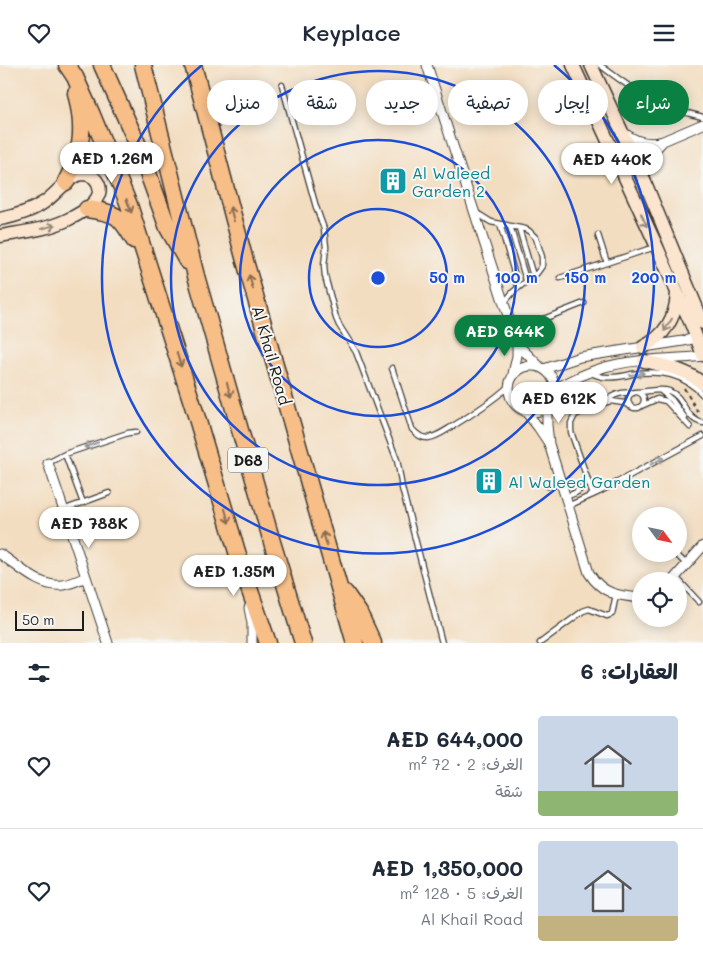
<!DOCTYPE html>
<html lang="ar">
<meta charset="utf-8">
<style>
:root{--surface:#fff;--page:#f6f6f7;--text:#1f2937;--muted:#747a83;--line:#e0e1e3;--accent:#0b8043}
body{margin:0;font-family:Mali,"Playpen Sans Arabic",sans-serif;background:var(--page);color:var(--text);direction:rtl;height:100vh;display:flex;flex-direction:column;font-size:19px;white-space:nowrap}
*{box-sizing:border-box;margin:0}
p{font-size:16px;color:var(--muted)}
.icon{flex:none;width:28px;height:28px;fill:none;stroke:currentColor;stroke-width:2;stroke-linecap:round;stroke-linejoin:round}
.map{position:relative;height:578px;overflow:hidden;direction:ltr}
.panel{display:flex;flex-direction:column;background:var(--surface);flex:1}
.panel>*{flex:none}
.hud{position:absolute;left:15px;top:15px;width:674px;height:45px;direction:rtl;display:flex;gap:10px}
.needle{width:32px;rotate:123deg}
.buttons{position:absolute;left:632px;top:442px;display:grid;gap:10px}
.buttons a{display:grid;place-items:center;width:55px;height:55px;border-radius:50%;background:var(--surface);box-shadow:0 2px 12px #0003;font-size:25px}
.scale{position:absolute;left:15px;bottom:12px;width:69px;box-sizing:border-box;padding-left:5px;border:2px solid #1c1c1c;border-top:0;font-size:14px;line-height:18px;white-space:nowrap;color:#1c1c1c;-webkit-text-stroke:4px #f6f6f2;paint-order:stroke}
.price{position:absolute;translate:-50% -42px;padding:0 11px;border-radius:18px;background:#fff;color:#222;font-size:16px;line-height:32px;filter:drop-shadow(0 1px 2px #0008)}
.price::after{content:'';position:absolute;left:50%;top:30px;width:15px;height:11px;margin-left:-8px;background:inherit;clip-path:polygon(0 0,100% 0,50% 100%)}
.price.current{background:var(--accent);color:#fff}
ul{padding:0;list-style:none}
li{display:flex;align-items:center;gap:15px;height:125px;padding:0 25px}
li+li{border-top:1px solid var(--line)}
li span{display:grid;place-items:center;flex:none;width:140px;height:100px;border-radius:5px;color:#555}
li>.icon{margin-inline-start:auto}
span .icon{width:60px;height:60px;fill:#fffc;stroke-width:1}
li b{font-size:21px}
h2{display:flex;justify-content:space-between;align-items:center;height:60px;padding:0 25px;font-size:21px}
.tag{padding:0 18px;border-radius:22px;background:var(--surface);box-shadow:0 2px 12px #0003;font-size:18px;line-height:45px}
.tag.current{background:var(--accent);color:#fff}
header{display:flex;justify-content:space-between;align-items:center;height:65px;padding:0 25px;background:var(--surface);font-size:22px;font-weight:600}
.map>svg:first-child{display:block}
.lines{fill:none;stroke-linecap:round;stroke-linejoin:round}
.lane-casing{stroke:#3c3935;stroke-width:7}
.street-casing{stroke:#3c3935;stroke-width:11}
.secondary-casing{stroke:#3c3935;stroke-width:15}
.highway-casing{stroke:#3c3935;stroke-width:19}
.path{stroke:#3c3935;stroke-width:2;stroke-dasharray:4 4;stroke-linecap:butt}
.lane{stroke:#fff;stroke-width:4.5}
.street{stroke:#fff;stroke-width:9}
.secondary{stroke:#fce5cf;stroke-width:12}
.highway{stroke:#f7be87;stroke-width:16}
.oneway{stroke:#8a6d52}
.oneway2{stroke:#978b7e}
.oneway3{stroke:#999}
.ring{fill:none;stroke:#1d4ed8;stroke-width:2.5}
.labels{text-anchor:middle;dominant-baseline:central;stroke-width:4;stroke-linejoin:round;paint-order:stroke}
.shield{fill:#f6f6f2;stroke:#5d5d5c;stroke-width:1}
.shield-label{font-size:15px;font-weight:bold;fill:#1c1c1c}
.culture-label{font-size:16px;fill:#0d838f;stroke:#f6f6f2;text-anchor:start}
.street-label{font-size:16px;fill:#1c1c1c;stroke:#f6f6f2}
.centre{fill:#1d4ed8;stroke:#f6f6f2;stroke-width:2.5}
.ring-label{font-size:15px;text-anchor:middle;font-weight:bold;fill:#1d4ed8;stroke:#f6f6f2;stroke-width:4;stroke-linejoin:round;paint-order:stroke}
</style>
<header><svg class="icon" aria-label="menu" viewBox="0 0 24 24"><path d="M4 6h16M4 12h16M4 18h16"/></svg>Keyplace<svg class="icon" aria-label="heart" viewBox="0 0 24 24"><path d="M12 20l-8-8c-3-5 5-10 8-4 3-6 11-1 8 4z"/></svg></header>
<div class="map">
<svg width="703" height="578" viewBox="0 0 703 578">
<rect width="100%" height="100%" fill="#f6f6f2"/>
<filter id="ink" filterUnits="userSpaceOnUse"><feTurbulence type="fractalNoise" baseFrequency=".02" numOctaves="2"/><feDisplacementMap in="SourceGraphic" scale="10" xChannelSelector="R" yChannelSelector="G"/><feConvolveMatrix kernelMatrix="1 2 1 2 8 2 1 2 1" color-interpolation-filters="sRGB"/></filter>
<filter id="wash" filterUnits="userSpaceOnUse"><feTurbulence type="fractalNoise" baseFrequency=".0096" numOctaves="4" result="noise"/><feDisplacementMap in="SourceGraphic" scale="20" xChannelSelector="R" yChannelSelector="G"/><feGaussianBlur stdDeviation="1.12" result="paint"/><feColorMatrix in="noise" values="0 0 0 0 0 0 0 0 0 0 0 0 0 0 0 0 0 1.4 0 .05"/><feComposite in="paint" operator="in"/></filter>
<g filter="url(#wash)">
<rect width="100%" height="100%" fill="#f3ddc0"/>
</g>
<g filter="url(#ink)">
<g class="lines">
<defs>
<path id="lane" d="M600 0C616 12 633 25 651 35 667 43 686 48 703 52
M282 20 316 142 324 164 326 182 324 201 325 211 336 253 339 260 356 287 397 395 399 405 402 423 442 578
M475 147 491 157 525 164 529 166 536 173 542 192V201L537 208 513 227 504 238
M500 159 518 221
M510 161 526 215
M519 163 533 211
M598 170 607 198
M560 213 655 182
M513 266 584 238
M392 303 412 364C416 369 421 373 428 373 437 372 446 365 453 361 473 349 491 337 508 322
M590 308C595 309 600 312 605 312 614 313 624 311 632 309 661 305 683 308 703 330
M661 326 672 335 685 353
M637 327C646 327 660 323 669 326 685 332 684 354 703 358
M628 335a8 8 0 1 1 16 0a8 8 0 1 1-16 0Z
M605 336C613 330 622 326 633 328
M641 341 657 334 666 336 690 362
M65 389 83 438
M48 398 65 389 128 368 136 367
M548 421 561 416
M593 430 571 367V358L575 350 579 348 603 338 611 336 624 338 630 341
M566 431C576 429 584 424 586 413
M568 441 599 427 703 371
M63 445 109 428
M676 489 687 500
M676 512 699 537
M540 578 583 546 589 544 607 551 612 549 616 530"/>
<path id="street" d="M427 0 504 239 517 277 521 283 540 302
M623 67C636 77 648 80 663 76L703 59
M642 110C646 96 653 86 663 76
M509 324a23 23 0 1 1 46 0a23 23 0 1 1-46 0Z
M544 304 580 292 683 276 697 273
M513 309 517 291V277
M555 324C571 315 588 307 605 302 637 293 671 295 703 291
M547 341V360L549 379 589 508C602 529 618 531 641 533
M526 347 538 362 548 377
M48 398 108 578
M0 489C19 501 39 523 63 520 71 519 79 515 86 512
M672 516 703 481
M249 543 252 558V578"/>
<path id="secondary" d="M573 0 657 182 692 261 703 290
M591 0 642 110 703 258
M0 154C15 151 30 147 43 138 55 131 69 110 82 109 87 109 93 111 96 115 110 133 80 149 67 155 46 165 22 167 0 171
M643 282C665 271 676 252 677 228
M644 296C665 301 686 304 703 319"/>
<path id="highway" d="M67 0 75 12 92 50 129 140 196 350 241 500 268 578
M102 0 137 78 168 163 187 196
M143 0 196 211 272 477 303 578
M193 0 245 196 355 578
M66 117C72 105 78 93 80 79 83 62 80 44 76 28
M87 144C116 148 119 149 134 175
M345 528 359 548 373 578"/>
</defs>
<use href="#lane" class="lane-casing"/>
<use href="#street" class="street-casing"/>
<use href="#secondary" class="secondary-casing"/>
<use href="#highway" class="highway-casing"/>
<path class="path" d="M684 323 699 349"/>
<use href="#lane" class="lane"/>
<use href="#street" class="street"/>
<use href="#secondary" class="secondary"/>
<use href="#highway" class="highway"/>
</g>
<defs><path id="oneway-shaft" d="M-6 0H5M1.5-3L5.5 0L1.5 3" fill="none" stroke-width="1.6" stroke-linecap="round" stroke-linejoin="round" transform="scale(1.25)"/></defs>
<g class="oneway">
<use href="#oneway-shaft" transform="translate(129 141) rotate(70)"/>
<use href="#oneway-shaft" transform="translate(232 149) rotate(-105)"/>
<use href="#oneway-shaft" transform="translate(251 217) rotate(-106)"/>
<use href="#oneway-shaft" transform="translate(179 295) rotate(72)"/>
<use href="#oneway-shaft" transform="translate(229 325) rotate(74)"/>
<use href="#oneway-shaft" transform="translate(227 451) rotate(74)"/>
<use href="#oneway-shaft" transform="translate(325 474) rotate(-106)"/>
</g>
<g class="oneway2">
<use href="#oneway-shaft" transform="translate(644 155) rotate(65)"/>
<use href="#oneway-shaft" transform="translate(48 162) rotate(-15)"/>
<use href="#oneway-shaft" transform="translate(668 260) rotate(122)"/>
</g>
<g class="oneway3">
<use href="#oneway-shaft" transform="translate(637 309) rotate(-8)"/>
<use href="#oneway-shaft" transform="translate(91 380) rotate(161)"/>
<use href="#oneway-shaft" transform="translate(657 396) rotate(-28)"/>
</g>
</g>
<g class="ring">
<circle cx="378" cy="213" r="69"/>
<circle cx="378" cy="213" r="138"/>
<circle cx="378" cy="213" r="207"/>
<path d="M554 0A276 276 0 1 1 202 0"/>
</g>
<defs>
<symbol id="building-square" viewBox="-11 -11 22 22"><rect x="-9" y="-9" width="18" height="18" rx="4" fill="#0f9aa8" stroke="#f6f6f2"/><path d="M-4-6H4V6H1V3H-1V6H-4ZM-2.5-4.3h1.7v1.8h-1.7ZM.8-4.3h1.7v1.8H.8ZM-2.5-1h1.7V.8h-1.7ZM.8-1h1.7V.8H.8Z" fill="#fff"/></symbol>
</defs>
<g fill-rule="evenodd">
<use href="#building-square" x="377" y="100" width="32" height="32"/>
<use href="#building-square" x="473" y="400" width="32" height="32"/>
</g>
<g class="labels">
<rect class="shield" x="228" y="382.5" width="40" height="25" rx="4"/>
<g class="shield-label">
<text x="248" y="395">D68</text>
</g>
<g class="culture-label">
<text x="412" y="107">Al Waleed<tspan x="412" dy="18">Garden 2</tspan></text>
<text x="508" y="416">Al Waleed Garden</text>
</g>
<g class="street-label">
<text transform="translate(272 290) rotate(74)">Al Khail Road</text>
</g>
</g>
<circle cx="378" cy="213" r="8" class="centre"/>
<g class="ring-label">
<text x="447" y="218">50 m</text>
<text x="516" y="218">100 m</text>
<text x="585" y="218">150 m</text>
<text x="654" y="218">200 m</text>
</g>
</svg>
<div class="buttons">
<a><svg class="needle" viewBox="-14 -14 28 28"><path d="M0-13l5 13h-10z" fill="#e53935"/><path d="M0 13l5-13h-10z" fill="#747a83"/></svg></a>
<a><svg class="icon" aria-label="locate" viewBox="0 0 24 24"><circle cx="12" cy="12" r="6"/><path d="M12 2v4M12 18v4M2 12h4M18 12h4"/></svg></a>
</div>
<div class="scale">50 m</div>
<b class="price" style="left:112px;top:119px">AED 1.26M</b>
<b class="price" style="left:612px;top:120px">AED 440K</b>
<b class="price current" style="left:505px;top:292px">AED 644K</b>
<b class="price" style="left:559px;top:359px">AED 612K</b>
<b class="price" style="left:89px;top:484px">AED 788K</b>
<b class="price" style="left:234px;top:532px">AED 1.35M</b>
<div class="hud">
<a class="tag current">شراء</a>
<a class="tag">إيجار</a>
<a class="tag">تصفية</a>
<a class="tag">جديد</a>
<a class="tag">شقة</a>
<a class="tag">منزل</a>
</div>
</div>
<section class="panel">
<h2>العقارات: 6<svg class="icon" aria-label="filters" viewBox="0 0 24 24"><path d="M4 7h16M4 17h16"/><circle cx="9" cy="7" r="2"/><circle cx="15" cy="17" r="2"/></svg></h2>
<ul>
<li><span style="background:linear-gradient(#c9d6e8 75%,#8fb573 0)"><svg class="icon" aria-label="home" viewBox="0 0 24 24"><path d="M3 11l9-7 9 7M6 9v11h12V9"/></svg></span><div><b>AED 644,000</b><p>الغرف: 2 · 72 m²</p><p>شقة</p></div><svg class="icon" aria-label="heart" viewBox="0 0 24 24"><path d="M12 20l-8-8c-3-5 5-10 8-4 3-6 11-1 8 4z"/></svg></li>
<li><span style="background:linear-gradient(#c9d6e8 75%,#c2b280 0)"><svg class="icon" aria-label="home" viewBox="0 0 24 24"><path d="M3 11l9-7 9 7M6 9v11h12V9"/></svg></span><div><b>AED 1,350,000</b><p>الغرف: 5 · 128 m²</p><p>Al Khail Road</p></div><svg class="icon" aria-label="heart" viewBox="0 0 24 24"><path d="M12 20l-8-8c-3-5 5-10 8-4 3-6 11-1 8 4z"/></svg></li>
</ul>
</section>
